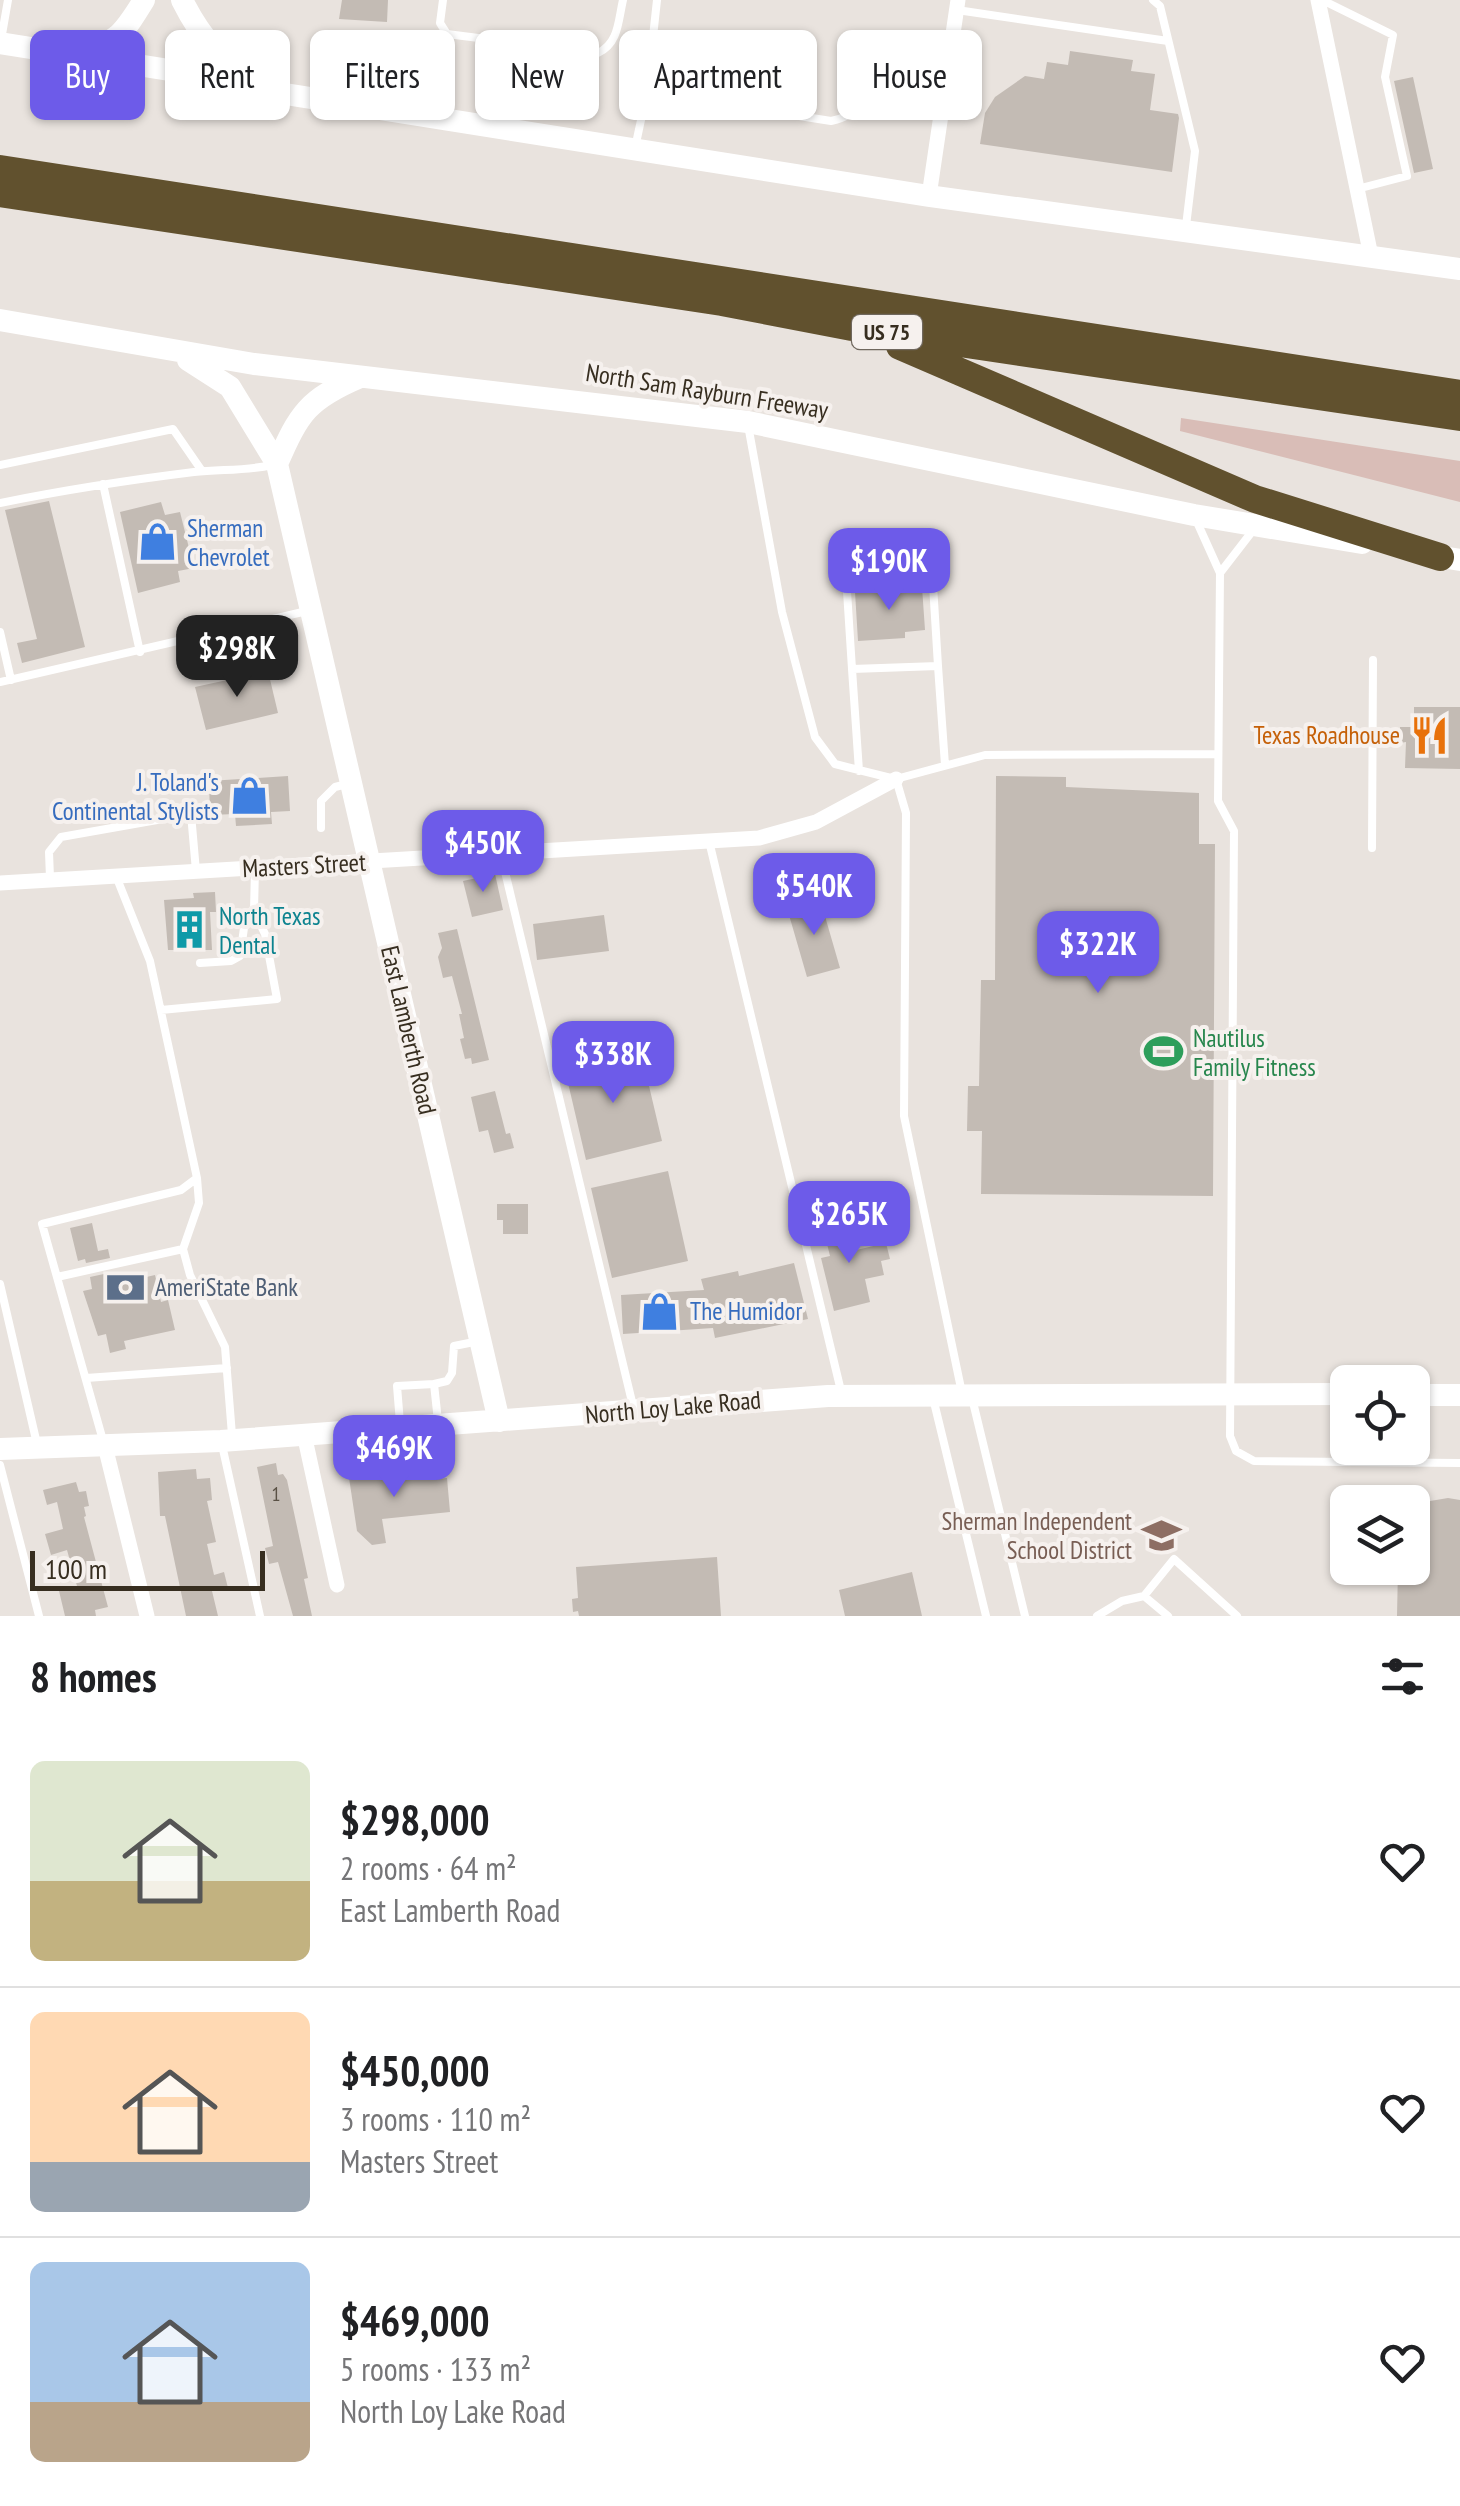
<!DOCTYPE html>
<meta charset="utf-8">
<style>
:root{--surface:#fff;--page:#f2f2f2;--text:#202124;--muted:#757577;--line:#e0e0e0;--accent:#6d5be9}
body{margin:0;font-family:"PT Sans Narrow",sans-serif;background:var(--page);color:var(--text);height:100vh;display:flex;flex-direction:column;font-size:38px;white-space:nowrap}
*{box-sizing:border-box;margin:0}
p{font-size:32px;color:var(--muted)}
.icon{flex:none;width:55px;height:55px;fill:none;stroke:currentColor;stroke-width:2;stroke-linecap:round;stroke-linejoin:round}
.map{position:relative;height:1616px;overflow:hidden}
.side{display:flex;flex-direction:column;background:var(--surface);flex:1}
.side>*{flex:none}
.banner{position:absolute;left:30px;top:30px;width:1400px;height:90px;display:flex;gap:20px}
.controls{position:absolute;left:1330px;top:1365px;display:grid;gap:20px}
.controls a{display:grid;place-items:center;width:100px;height:100px;border-radius:15px;background:var(--surface);box-shadow:0 2px 8px #0004;font-size:50px}
.scale{position:absolute;left:30px;bottom:25px;width:235px;box-sizing:border-box;padding-left:10px;border:5px solid #372e20;border-top:0;font-size:28px;line-height:35px;white-space:nowrap;color:#372e20;-webkit-text-stroke:8px #f6f1ee;paint-order:stroke}
.price{position:absolute;translate:-50% -85px;padding:0 22px;border-radius:20px;background:var(--accent);color:#fff;font-size:32px;line-height:65px;filter:drop-shadow(0 2px 5px #0008)}
.price::after{content:'';position:absolute;left:50%;top:60px;width:30px;height:22px;margin-left:-15px;background:inherit;clip-path:polygon(0 0,100% 0,50% 100%)}
.price.active{background:#222;color:#fff}
ul{padding:0;list-style:none}
li{display:flex;align-items:center;gap:30px;height:250px;padding:0 30px}
li+li{border-top:2px solid var(--line)}
li span{display:grid;place-items:center;flex:none;width:280px;height:200px;border-radius:15px;color:#555}
li>.icon{margin-inline-start:auto}
span .icon{width:120px;height:120px;fill:#fffc;stroke-width:1}
li b{font-size:42px}
h2{display:flex;justify-content:space-between;align-items:center;height:120px;padding:0 30px;font-size:42px}
.pill{padding:0 35px;border-radius:15px;background:var(--surface);box-shadow:0 2px 8px #0004;font-size:35px;line-height:90px}
.pill.active{background:var(--accent);color:#fff}
.map>svg:first-child{display:block}
.green{fill:#d9bdb7}
.building{fill:#c3bbb4}
.lines{fill:none;stroke-linecap:round;stroke-linejoin:round}
.lane{stroke:#fff;stroke-width:8}
.street{stroke:#fff;stroke-width:15}
.secondary{stroke:#fff;stroke-width:22}
.highway{stroke:#61512e;stroke-width:28}
.labels{text-anchor:middle;dominant-baseline:central;stroke-width:8;stroke-linejoin:round;paint-order:stroke}
.number-label{font-size:20px;fill:#5a5145}
.shield{fill:#f6f1ee;stroke:#70685e;stroke-width:2.5}
.shield-label{font-size:22px;font-weight:bold;fill:#372e20}
.street-label{font-size:25px;fill:#372e20;stroke:#f6f1ee}
.shop-label{font-size:25px;fill:#366cbe;stroke:#f6f1ee;text-anchor:start}
.food-label{font-size:25px;fill:#c56008;stroke:#f6f1ee;text-anchor:end}
.culture-label{font-size:25px;fill:#0d838f;stroke:#f6f1ee;text-anchor:start}
.leisure-label{font-size:25px;fill:#27864d;stroke:#f6f1ee;text-anchor:start}
.service-label{font-size:25px;fill:#4e5e75;stroke:#f6f1ee;text-anchor:start}
.education-label{font-size:25px;fill:#785e54;stroke:#f6f1ee;text-anchor:end}
</style>
<div class="map">
<svg width="1460" height="1616" viewBox="0 0 1460 1616">
<rect width="100%" height="100%" fill="#e9e3de"/>
<path class="green" d="M1181 418 1460 461V502L1180 431Z"/>
<path class="building" d="M342 0H388L387 22 339 19Z
M712 51 758 59 755 82 707 75Z
M1070 51 1133 60 1131 71 1155 74 1150 110 1178 114 1179 118 1172 172 980 144 985 113 995 97 1025 76 1044 79 1047 62 1068 65Z
M1413 77 1433 169 1414 173 1394 81Z
M49 501 85 647 22 663 17 643 37 639 5 510Z
M161 502 165 515 180 512 194 568 178 571 180 582 138 593 120 512Z
M922 587 925 630 905 632V638L858 641 855 592Z
M268 671 278 713 206 730 195 687Z
M1414 707H1460V769L1405 768 1406 742 1400 743V727H1414Z
M288 776 290 811 271 812 272 824 236 826 235 814 210 815 209 781Z
M996 776 1066 777V787L1199 793V844H1215L1213 1196 981 1194 982 1131H967L968 1086H979L981 980H995Z
M495 874 503 910 472 917 463 881Z
M215 892 216 912H210L212 950H168L164 900 194 898 193 893Z
M820 899 840 968 807 977 787 908Z
M604 915 609 951 537 960 533 924Z
M457 929 489 1060 472 1064 471 1058 465 1059 460 1039 464 1038 459 1014H462L452 976 443 978 438 957 442 948 438 933Z
M641 1052 662 1141 586 1160 565 1070Z
M495 1091 506 1134 510 1133 514 1148 494 1153 488 1130 479 1132 471 1097Z
M668 1171 688 1261 612 1278 591 1188Z
M497 1204H528V1234H503V1220H497Z
M839 1211 848 1252 886 1243 890 1259 881 1261 884 1275 865 1279 870 1302 834 1311 821 1258 830 1256 820 1215Z
M92 1223 98 1251 108 1249 110 1258 86 1263 85 1259 78 1261 70 1228Z
M794 1263 808 1319 715 1338 713 1328 623 1334 621 1295 704 1290 701 1279 738 1271 739 1276Z
M113 1272 116 1284 155 1275 161 1302 168 1300 175 1330 124 1341 126 1349 110 1353 106 1334 98 1336 83 1291 92 1289 90 1277Z
M276 1463 278 1475 283 1474 287 1480 308 1578 304 1579 312 1616H293L278 1562 269 1564 265 1548 273 1546 257 1467Z
M374 1467 376 1480 437 1474V1479L447 1478 450 1512 382 1519 386 1543 372 1545 357 1531 348 1471Z
M196 1469 197 1479 210 1478 212 1500 207 1501 216 1542 207 1544 214 1575 224 1572 228 1588 212 1591 218 1616H186L165 1516H160L158 1472Z
M76 1482 79 1492 86 1491 89 1506 84 1507 86 1516 84 1517 108 1607 95 1610 96 1616H65L59 1591 77 1586 67 1550 51 1555 45 1534 63 1529 57 1502 47 1505 43 1490Z
M1448 1498 1460 1500V1616H1397L1398 1568H1412V1504Z
M717 1557 721 1616H579L578 1611 573 1612 572 1599 578 1598 576 1567Z
M912 1572 922 1616H845L839 1590Z"/>
<g class="lines">
<path class="lane" d="M443 0 440 23 447 34 598 53C619 43 618 21 623 0
M1153 0 1160 6 1195 151 1186 226
M1322 0 1393 35 1385 77 1407 176 1357 189
M957 10 1168 41
M1 40 8 0
M647 92 831 121C857 116 872 94 896 86 911 81 929 86 945 88
M635 148 647 92 657 0
M748 425 782 612 815 737 835 764 891 778
M0 465 173 429 202 471
M103 484 140 652
M0 503C64 490 129 480 194 472 221 469 246 471 272 465
M1197 522 1220 573 1218 801 1234 831 1230 1436 1236 1451 1254 1461 1460 1463
M1220 573 1254 529
M0 632 11 680
M852 669 845 560 931 552 938 666
M0 682 307 611
M859 771 852 669 938 666 945 765
M321 828V801L335 787 347 784
M709 841 841 1391
M1372 848 1373 660
M501 855 633 1406
M50 878 49 852 61 837 191 814 196 871
M200 963 231 961 240 956 244 928 254 911 255 868
M161 1010 277 999 265 934 254 911
M197 1178 199 1203 183 1249 190 1275 225 1347 232 1435
M57 1277 183 1249
M0 1284 37 1444
M86 1378 227 1368
M434 1384 447 1381 452 1373 454 1346 479 1341
M962 1393 904 1116 906 813 896 779 985 755 1217 754
M933 1398 986 1616
M972 1398 1025 1616
M400 1423 397 1386 434 1384 438 1421
M104 1444 42 1224 181 1190 197 1178 150 961 116 876
M222 1445 260 1616
M0 1465 39 1616
M1144 1596 1174 1559 1237 1616
M1097 1616 1122 1601 1144 1596 1168 1616"/>
<path class="street" d="M1318 0 1371 256
M929 196 958 0
M0 883 759 838 816 822 896 779
M304 1434 337 1585
M105 1446 147 1616"/>
<path class="secondary" d="M182 0C202 40 220 59 258 81
M0 43 188 73 279 93 929 196 1460 269
M80 52C117 44 125 31 144 0
M0 320 254 364 748 422 1194 515 1362 543
M188 360 230 387 277 464 499 1421
M277 464C299 413 308 399 360 377
M1423 554 1460 560
M1412 1395H1460
M0 1449 221 1441 828 1396 1348 1394"/>
<path class="highway" d="M0 169 1460 394
M0 193 722 302 852 327 1460 417
M900 346 1255 499 1440 557"/>
</g>
<defs>
<symbol id="shop-bare" viewBox="-9 -9 18 18"><path d="M-5-2.5h2.3a2.7 3.5 0 0 1 5.4 0H5L5.5 6h-11ZM-1.5-2.5h3a1.5 2.3 0 0 0-3 0Z" fill="#3f7fe0" stroke="#f6f1ee" stroke-width="2.5" paint-order="stroke"/></symbol>
<symbol id="restaurant-bare" viewBox="-9 -9 18 18"><path d="M-5-6h1v4h1v-4h1v4h1v-4h1v5L-1.5 .5V6h-2V.5L-5-1ZM5-6V6H3V1.5H1.5Q1.5-4 5-6Z" fill="#e8710a" stroke="#f6f1ee" stroke-width="2.5" paint-order="stroke"/></symbol>
<symbol id="building-bare" viewBox="-9 -9 18 18"><path d="M-4-6H4V6H1V3H-1V6H-4ZM-2.5-4.3h1.7v1.8h-1.7ZM.8-4.3h1.7v1.8H.8ZM-2.5-1h1.7V.8h-1.7ZM.8-1h1.7V.8H.8Z" fill="#0f9aa8" stroke="#f6f1ee" stroke-width="2.5" paint-order="stroke"/></symbol>
<symbol id="stadium-bare" viewBox="-9 -9 18 18"><path d="M0-5a6.5 5 0 1 0 0 10a6.5 5 0 1 0 0-10ZM-3.5-1.8h7v3.6h-7Z" fill="#2e9e5b" stroke="#f6f1ee" stroke-width="2.5" paint-order="stroke"/></symbol>
<symbol id="bank-bare" viewBox="-9 -9 18 18"><path d="M-6-4H6V4H-6ZM0-2.3a2.3 2.3 0 1 0 0 4.6a2.3 2.3 0 1 0 0-4.6Z" fill="#5c6f8a" stroke="#f6f1ee" stroke-width="2.5" paint-order="stroke"/></symbol>
<symbol id="school-bare" viewBox="-9 -9 18 18"><path d="M0-5L7-2L0 1L-7-2ZM-4 1L0 2.5L4 1V4Q0 6-4 4Z" fill="#8d6e63" stroke="#f6f1ee" stroke-width="2.5" paint-order="stroke"/></symbol>
</defs>
<g fill-rule="evenodd">
<use href="#shop-bare" x="130" y="514" width="55" height="55"/>
<use href="#restaurant-bare" x="1402" y="708" width="55" height="55"/>
<use href="#shop-bare" x="222" y="768" width="55" height="55"/>
<use href="#building-bare" x="162" y="902" width="55" height="55"/>
<use href="#stadium-bare" x="1136" y="1024" width="55" height="55"/>
<use href="#bank-bare" x="98" y="1260" width="55" height="55"/>
<use href="#shop-bare" x="632" y="1284" width="55" height="55"/>
<use href="#school-bare" x="1134" y="1508" width="55" height="55"/>
</g>
<g class="labels">
<g class="number-label">
<text x="276" y="1494">1</text>
</g>
<rect class="shield" x="852" y="315" width="70" height="34" rx="8"/>
<g class="shield-label">
<text x="887" y="332">US 75</text>
</g>
<g class="street-label">
<text transform="translate(707 391) rotate(9)">North Sam Rayburn Freeway</text>
<text transform="translate(304 865) rotate(-3)">Masters Street</text>
<text transform="translate(409 1030) rotate(77)">East Lamberth Road</text>
<text transform="translate(673 1407) rotate(-5)">North Loy Lake Road</text>
</g>
<g class="shop-label">
<text x="187" y="528">Sherman<tspan x="187" dy="29">Chevrolet</tspan></text>
<text x="219" y="782" text-anchor="end">J. Toland's<tspan x="219" dy="29">Continental Stylists</tspan></text>
<text x="690" y="1311">The Humidor</text>
</g>
<g class="food-label">
<text x="1400" y="735">Texas Roadhouse</text>
</g>
<g class="culture-label">
<text x="219" y="916">North Texas<tspan x="219" dy="29">Dental</tspan></text>
</g>
<g class="leisure-label">
<text x="1193" y="1038">Nautilus<tspan x="1193" dy="29">Family Fitness</tspan></text>
</g>
<g class="service-label">
<text x="155" y="1287">AmeriState Bank</text>
</g>
<g class="education-label">
<text x="1132" y="1521">Sherman Independent<tspan x="1132" dy="29">School District</tspan></text>
</g>
</g>
</svg>
<div class="controls">
<a><svg class="icon" aria-label="locate" viewBox="0 0 24 24"><circle cx="12" cy="12" r="6"/><path d="M12 2v4M12 18v4M2 12h4M18 12h4"/></svg></a>
<a><svg class="icon" aria-label="layers" viewBox="0 0 24 24"><path d="M12 4l9 5-9 5-9-5zM3 14l9 5 9-5"/></svg></a>
</div>
<div class="scale">100 m</div>
<b class="price" style="left:889px;top:613px">$190K</b>
<b class="price active" style="left:237px;top:700px">$298K</b>
<b class="price" style="left:483px;top:895px">$450K</b>
<b class="price" style="left:814px;top:938px">$540K</b>
<b class="price" style="left:1098px;top:996px">$322K</b>
<b class="price" style="left:613px;top:1106px">$338K</b>
<b class="price" style="left:849px;top:1266px">$265K</b>
<b class="price" style="left:394px;top:1500px">$469K</b>
<div class="banner">
<a class="pill active">Buy</a>
<a class="pill">Rent</a>
<a class="pill">Filters</a>
<a class="pill">New</a>
<a class="pill">Apartment</a>
<a class="pill">House</a>
</div>
</div>
<section class="side">
<h2>8 homes<svg class="icon" aria-label="filters" viewBox="0 0 24 24"><path d="M4 7h16M4 17h16"/><circle cx="9" cy="7" r="2"/><circle cx="15" cy="17" r="2"/></svg></h2>
<ul>
<li><span style="background:linear-gradient(#dfe7d0 60%,#c2b280 0)"><svg class="icon" aria-label="home" viewBox="0 0 24 24"><path d="M3 11l9-7 9 7M6 9v11h12V9"/></svg></span><div><b>$298,000</b><p>2 rooms · 64 m²</p><p>East Lamberth Road</p></div><svg class="icon" aria-label="heart" viewBox="0 0 24 24"><path d="M12 20l-8-8c-3-5 5-10 8-4 3-6 11-1 8 4z"/></svg></li>
<li><span style="background:linear-gradient(#ffd9b3 75%,#9aa5b1 0)"><svg class="icon" aria-label="home" viewBox="0 0 24 24"><path d="M3 11l9-7 9 7M6 9v11h12V9"/></svg></span><div><b>$450,000</b><p>3 rooms · 110 m²</p><p>Masters Street</p></div><svg class="icon" aria-label="heart" viewBox="0 0 24 24"><path d="M12 20l-8-8c-3-5 5-10 8-4 3-6 11-1 8 4z"/></svg></li>
<li><span style="background:linear-gradient(#a9c7e8 70%,#b9a48a 0)"><svg class="icon" aria-label="home" viewBox="0 0 24 24"><path d="M3 11l9-7 9 7M6 9v11h12V9"/></svg></span><div><b>$469,000</b><p>5 rooms · 133 m²</p><p>North Loy Lake Road</p></div><svg class="icon" aria-label="heart" viewBox="0 0 24 24"><path d="M12 20l-8-8c-3-5 5-10 8-4 3-6 11-1 8 4z"/></svg></li>
</ul>
</section>
